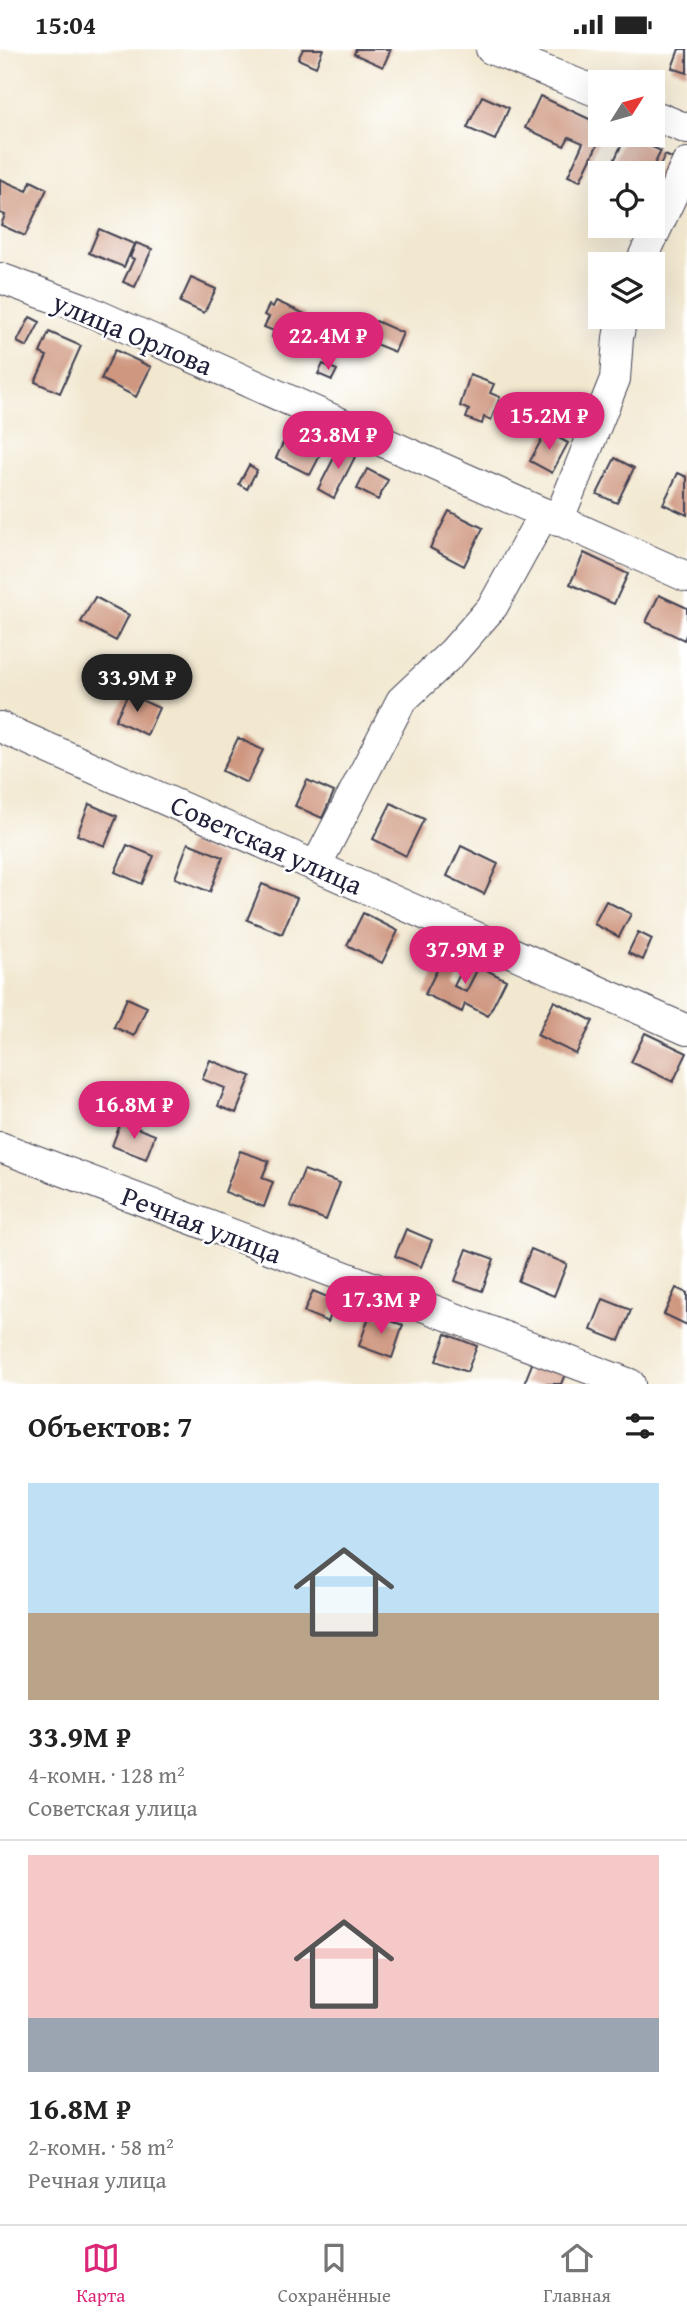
<!DOCTYPE html>
<html lang="ru">
<meta charset="utf-8">
<style>
:root{--surface:#fff;--page:#f2f2f2;--text:#222;--muted:#767676;--line:#e0e0e0;--accent:#db2777}
body{margin:0;font-family:"Gentium Book Plus",serif;background:var(--page);color:var(--text);height:100vh;display:flex;flex-direction:column;font-size:26px;white-space:nowrap}
*{box-sizing:border-box;margin:0}
p{font-size:23px;color:var(--muted)}
.icon{flex:none;width:38px;height:38px;fill:none;stroke:currentColor;stroke-width:2;stroke-linecap:round;stroke-linejoin:round}
.map{position:relative;height:1335px;overflow:hidden}
.drawer{display:flex;flex-direction:column;background:var(--surface);flex:1}
.drawer>*{flex:none}
.needle{width:46px;rotate:53deg}
.controls{position:absolute;left:588px;top:21px;display:grid;gap:14px}
.controls a{display:grid;place-items:center;width:77px;height:77px;border-radius:0px;background:var(--surface);box-shadow:0 7px 28px #0002;font-size:35px}
.price{position:absolute;translate:-50% -60px;padding:0 16px;border-radius:24px;background:var(--accent);color:#fff;font-size:23px;line-height:46px;filter:drop-shadow(0 2px 4px #0008)}
.price::after{content:'';position:absolute;left:50%;top:42px;width:21px;height:16px;margin-left:-10px;background:inherit;clip-path:polygon(0 0,100% 0,50% 100%)}
.price.current{background:#222;color:#fff}
ul{padding:0;list-style:none}
li{display:grid;align-content:center;gap:14px;height:371px;padding:0 28px}
li+li{border-top:2px solid var(--line)}
li span{display:grid;place-items:center;height:217px;border-radius:0px;color:#555}
li>.icon{margin-inline-start:auto}
span .icon{width:126px;height:126px;fill:#fffc;stroke-width:1}
li b{font-size:30px}
h2{display:flex;justify-content:space-between;align-items:center;height:84px;padding:0 28px;font-size:30px}
.status{display:flex;justify-content:space-between;align-items:center;height:49px;padding:0 35px;background:var(--surface);direction:ltr}
.status svg{height:19px;fill:currentColor}
.tab-bar{display:flex;justify-content:space-around;align-items:center;height:98px;border-top:2px solid var(--line);background:var(--surface);font-size:19px;color:var(--muted)}
.tab-bar a{display:grid;justify-items:center;gap:4px}
.tab-bar .current{color:var(--accent)}
.map>svg:first-child{display:block}
.building{fill:#cf9780}
.lines{fill:none;stroke-linecap:round;stroke-linejoin:round}
.minor-casing{stroke:#414051;stroke-width:32}
.minor{stroke:#fff;stroke-width:30}
.labels{text-anchor:middle;dominant-baseline:central;stroke-width:5;stroke-linejoin:round;paint-order:stroke}
.street-label{font-size:28px;fill:#22223b;stroke:#fff}
</style>
<div class="status"><b>15:04</b><svg viewBox="0 0 49 12"><path d="M0 12V9h3v3zM5 12V6h3v6zM10 12V3h3v9zM15 12V0h3v12zM26 1h20v11H26zM47 4h2v5h-2z"/></svg></div>
<div class="map">
<svg width="687" height="1335" viewBox="0 0 687 1335">
<rect width="100%" height="100%" fill="#fff"/>
<filter id="ink" filterUnits="userSpaceOnUse"><feTurbulence type="fractalNoise" baseFrequency=".0143" numOctaves="2"/><feDisplacementMap in="SourceGraphic" scale="14" xChannelSelector="R" yChannelSelector="G"/><feConvolveMatrix kernelMatrix="1 2 1 2 8 2 1 2 1" color-interpolation-filters="sRGB"/></filter>
<filter id="wash" filterUnits="userSpaceOnUse"><feTurbulence type="fractalNoise" baseFrequency=".00686" numOctaves="4" result="noise"/><feDisplacementMap in="SourceGraphic" scale="28" xChannelSelector="R" yChannelSelector="G"/><feGaussianBlur stdDeviation="1.57" result="paint"/><feColorMatrix in="noise" values="0 0 0 0 0 0 0 0 0 0 0 0 0 0 0 0 0 1.4 0 .05"/><feComposite in="paint" operator="in"/></filter>
<g filter="url(#wash)">
<rect width="100%" height="100%" fill="#f2e8d0"/>
<g id="blocks">
<path class="building" d="M303 0H323L316 18 298 10Z
M356 0H391L383 18 354 5Z
M679 0H687V24L672 19Z
M482 47 509 59 495 91 467 79Z
M540 47 600 75 602 86 580 132 568 127 583 94 569 88 564 97 525 79Z
M626 86 661 102 650 124H635L613 114Z
M665 106 681 113 665 146 653 140V131Z
M0 130 27 142 31 132 47 140 25 187 1 176 5 166 0 164Z
M620 177H643L639 185Z
M99 180 134 195 124 218 89 204Z
M136 194 152 200 135 238 123 233 134 210 130 208Z
M191 229 216 240 204 264 180 253Z
M276 252 305 265 293 293 286 289 284 293 272 288 274 282 264 278 269 268 264 266 269 256 273 258Z
M30 268 40 273 27 298 17 293Z
M376 272 403 284 395 303 368 292Z
M314 277 332 285 327 297 309 289Z
M49 283 81 297 60 344 35 333 47 307 40 304Z
M115 301 151 318 136 348 101 330Z
M323 315 337 321 332 331 318 325Z
M470 326 494 335 490 344 500 348 491 371 484 368 482 375 466 369 469 361 460 357Z
M290 379 325 397 310 426 276 409Z
M546 382 568 394 552 424 530 412Z
M341 395 357 404 334 449 318 440Z
M615 409 634 419 617 454 597 445Z
M249 416 257 421 247 440 239 435Z
M367 420 388 431 378 451 357 440Z
M678 424 687 428V466L663 455Z
M449 462 483 479 464 517 430 499Z
M584 504 628 525 614 555 570 535Z
M659 546 687 559V584L684 591 646 573Z
M95 548 129 566 116 592 81 573Z
M128 645 159 659 147 686 115 671Z
M238 689 263 701 247 734 222 722Z
M307 731 334 743 322 769 295 757Z
M391 754 424 770 406 807 373 790Z
M89 755 117 767 105 797 77 786Z
M188 794 223 808 210 843 175 829Z
M127 796 154 807 142 835 115 823Z
M461 797 498 815 484 845 447 827Z
M262 835 297 849 282 885 247 871Z
M606 852 631 865 619 888 594 875Z
M363 864 398 882 382 914 347 896Z
M638 883 652 890 643 911 628 904Z
M447 901 467 911 454 937 466 943 479 917 506 931 488 967 465 955 462 963 425 945Z
M127 949 147 958 134 987 114 978Z
M554 952 593 972 576 1005 537 986Z
M645 984 687 1004 673 1033 631 1013Z
M210 1011 251 1027 236 1064 218 1057 225 1039 202 1030Z
M121 1073 155 1086 146 1110 112 1097Z
M240 1102 269 1112 262 1129 273 1133 264 1158 225 1143Z
M304 1121 340 1134 326 1171 290 1157Z
M406 1180 432 1191 421 1218 395 1207Z
M467 1200 494 1210 482 1242 455 1232Z
M531 1200 567 1215 554 1247 518 1232Z
M676 1239 687 1244V1276L664 1265Z
M313 1242 337 1252 328 1273 304 1263Z
M603 1250 631 1261 619 1292 591 1281Z
M370 1265 403 1276 392 1309 359 1297Z
M446 1285 477 1297 467 1323 436 1312Z
M534 1310 566 1323 561 1335H524Z"/>
</g>
</g>
<g filter="url(#ink)">
<use href="#blocks" fill-opacity="0" stroke="#414051" stroke-width="2"/>
<g class="lines">
<defs>
<path id="minor" d="M491 0 600 44
M653 66 687 80
M640 215 687 114
M0 229 82 259 687 528
M558 472 615 330 618 289 622 268
M0 678 687 981
M316 817 401 652 452 604 493 557 544 464
M0 1098 630 1335"/>
</defs>
<use href="#minor" class="minor-casing"/>
<use href="#minor" class="minor"/>
</g>
</g>
<g class="labels">
<g class="street-label">
<text transform="translate(133 284) rotate(23)">улица Орлова</text>
<text transform="translate(267 795) rotate(24)">Советская улица</text>
<text transform="translate(202 1175) rotate(21)">Речная улица</text>
</g>
</g>
</svg>
<div class="controls">
<a><svg class="needle" viewBox="-14 -14 28 28"><path d="M0-13l5 13h-10z" fill="#e53935"/><path d="M0 13l5-13h-10z" fill="#767676"/></svg></a>
<a><svg class="icon" aria-label="locate" viewBox="0 0 24 24"><circle cx="12" cy="12" r="6"/><path d="M12 2v4M12 18v4M2 12h4M18 12h4"/></svg></a>
<a><svg class="icon" aria-label="layers" viewBox="0 0 24 24"><path d="M12 4l9 5-9 5-9-5zM3 14l9 5 9-5"/></svg></a>
</div>
<b class="price" style="left:328px;top:323px">22.4M ₽</b>
<b class="price" style="left:549px;top:403px">15.2M ₽</b>
<b class="price" style="left:338px;top:422px">23.8M ₽</b>
<b class="price current" style="left:137px;top:665px">33.9M ₽</b>
<b class="price" style="left:465px;top:937px">37.9M ₽</b>
<b class="price" style="left:134px;top:1092px">16.8M ₽</b>
<b class="price" style="left:381px;top:1287px">17.3M ₽</b>
</div>
<section class="drawer">
<h2>Объектов: 7<svg class="icon" aria-label="filters" viewBox="0 0 24 24"><path d="M4 7h16M4 17h16"/><circle cx="9" cy="7" r="2"/><circle cx="15" cy="17" r="2"/></svg></h2>
<ul>
<li><span style="background:linear-gradient(#bfe0f5 60%,#b9a48a 0)"><svg class="icon" aria-label="home" viewBox="0 0 24 24"><path d="M3 11l9-7 9 7M6 9v11h12V9"/></svg></span><div><b>33.9M ₽</b><p>4-комн. · 128 m²</p><p>Советская улица</p></div></li>
<li><span style="background:linear-gradient(#f6c9c9 75%,#9aa5b1 0)"><svg class="icon" aria-label="home" viewBox="0 0 24 24"><path d="M3 11l9-7 9 7M6 9v11h12V9"/></svg></span><div><b>16.8M ₽</b><p>2-комн. · 58 m²</p><p>Речная улица</p></div></li>
</ul>
</section>
<nav class="tab-bar">
<a class="current"><svg class="icon" aria-label="map" viewBox="0 0 24 24"><path d="M3 6l6-2 6 2 6-2v14l-6 2-6-2-6 2zM9 4v14M15 6v14"/></svg>Карта</a>
<a><svg class="icon" aria-label="saved" viewBox="0 0 24 24"><path d="M7 4h10v16l-5-4-5 4z"/></svg>Сохранённые</a>
<a><svg class="icon" aria-label="home" viewBox="0 0 24 24"><path d="M3 11l9-7 9 7M6 9v11h12V9"/></svg>Главная</a>
</nav>
